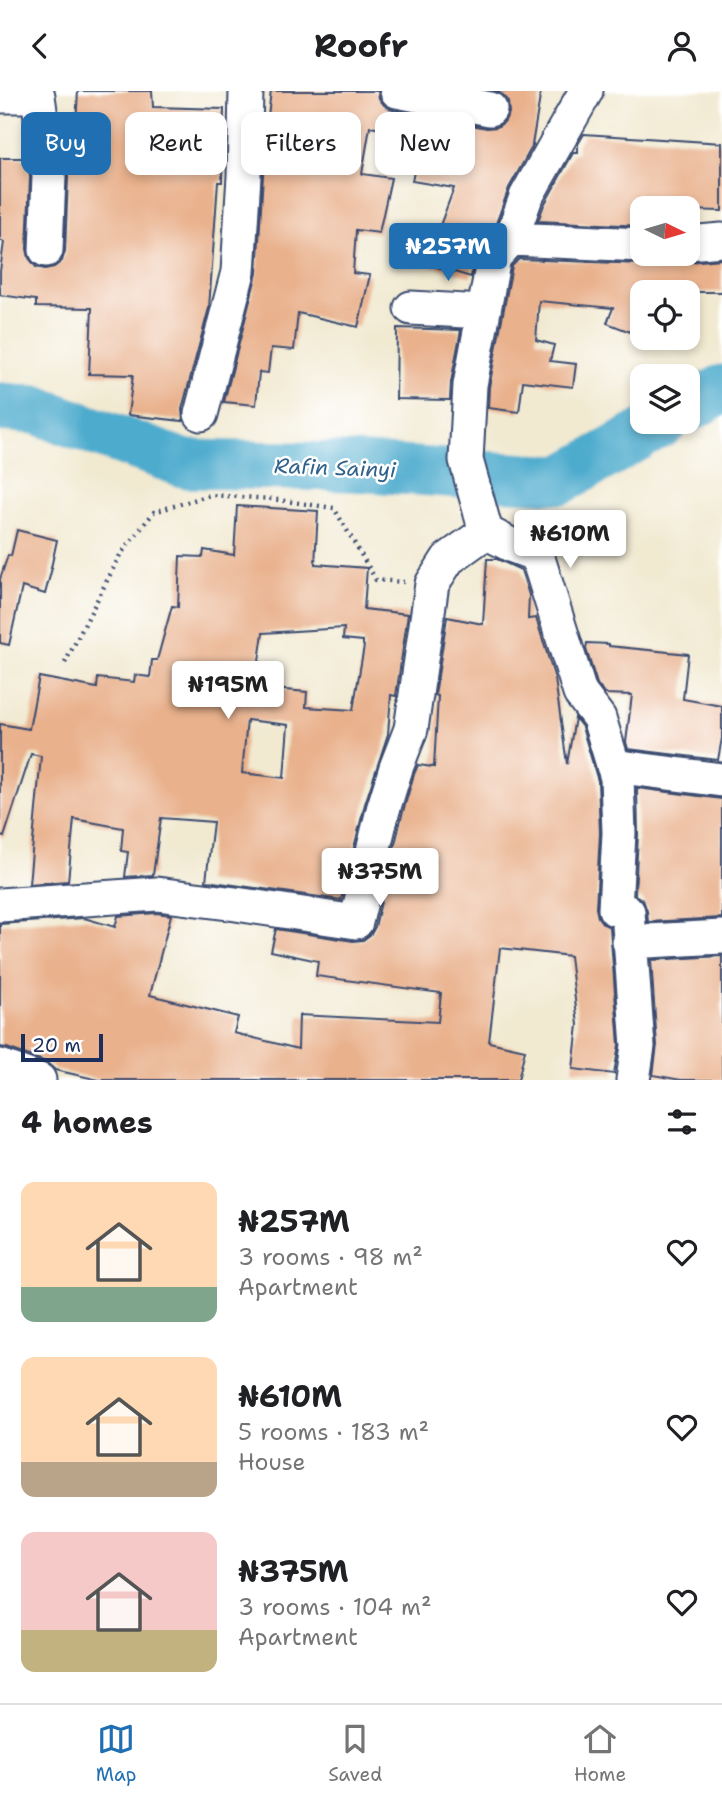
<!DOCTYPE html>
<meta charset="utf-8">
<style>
:root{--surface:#fff;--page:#f2f2f2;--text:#202124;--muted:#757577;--line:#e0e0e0;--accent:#1f6fb2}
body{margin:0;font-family:"Shantell Sans",sans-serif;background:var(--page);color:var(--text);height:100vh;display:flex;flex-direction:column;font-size:26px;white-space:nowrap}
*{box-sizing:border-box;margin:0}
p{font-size:23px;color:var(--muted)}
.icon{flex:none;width:38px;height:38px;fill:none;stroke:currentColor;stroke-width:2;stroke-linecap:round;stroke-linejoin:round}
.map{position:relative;height:989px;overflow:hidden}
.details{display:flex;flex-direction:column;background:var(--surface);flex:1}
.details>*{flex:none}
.top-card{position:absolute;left:21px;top:21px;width:681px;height:63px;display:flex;gap:14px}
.needle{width:46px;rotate:95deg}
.controls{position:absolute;left:630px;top:105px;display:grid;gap:14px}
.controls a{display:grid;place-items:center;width:70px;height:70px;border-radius:14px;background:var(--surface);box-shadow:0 4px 10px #0003;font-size:35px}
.scale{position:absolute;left:21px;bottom:18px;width:82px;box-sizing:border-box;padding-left:7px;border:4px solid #1b2f5e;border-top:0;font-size:19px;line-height:24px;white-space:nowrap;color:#1b2f5e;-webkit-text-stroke:5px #fff;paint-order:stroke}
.price{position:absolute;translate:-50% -60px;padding:0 16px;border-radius:7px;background:#fff;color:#222;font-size:23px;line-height:46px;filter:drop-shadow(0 2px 4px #0008)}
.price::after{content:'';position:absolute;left:50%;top:42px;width:21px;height:16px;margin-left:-10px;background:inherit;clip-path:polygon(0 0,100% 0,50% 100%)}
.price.active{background:var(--accent);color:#fff}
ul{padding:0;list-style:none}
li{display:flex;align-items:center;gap:21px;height:175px;padding:0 21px}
li span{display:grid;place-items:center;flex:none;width:196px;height:140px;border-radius:14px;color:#555}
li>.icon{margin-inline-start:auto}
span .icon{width:84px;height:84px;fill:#fffc;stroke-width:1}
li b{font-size:30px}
h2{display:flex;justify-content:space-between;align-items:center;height:84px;padding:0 21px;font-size:30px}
.pill{padding:0 24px;border-radius:14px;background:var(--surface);box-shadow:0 4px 10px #0003;font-size:24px;line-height:63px}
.pill.active{background:var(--accent);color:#fff}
header{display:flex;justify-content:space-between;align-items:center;height:91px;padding:0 21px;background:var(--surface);font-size:32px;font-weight:700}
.tab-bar{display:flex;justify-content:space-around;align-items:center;height:98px;border-top:2px solid var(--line);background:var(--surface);font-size:19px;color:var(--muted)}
.tab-bar a{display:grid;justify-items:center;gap:4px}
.tab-bar .active{color:var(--accent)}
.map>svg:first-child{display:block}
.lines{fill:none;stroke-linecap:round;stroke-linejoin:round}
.river{stroke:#4eabcd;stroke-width:49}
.building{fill:#e9b18c;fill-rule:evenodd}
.minor-casing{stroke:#3b4b6f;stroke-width:37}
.path{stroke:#3b4b6f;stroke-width:4.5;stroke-dasharray:2 5;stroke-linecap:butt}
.minor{stroke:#fff;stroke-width:33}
.labels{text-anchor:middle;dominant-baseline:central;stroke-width:5;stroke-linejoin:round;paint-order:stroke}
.water-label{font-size:21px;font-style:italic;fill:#2f618a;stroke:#fff}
</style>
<header><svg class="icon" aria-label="back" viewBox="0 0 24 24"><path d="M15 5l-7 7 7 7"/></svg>Roofr<svg class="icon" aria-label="person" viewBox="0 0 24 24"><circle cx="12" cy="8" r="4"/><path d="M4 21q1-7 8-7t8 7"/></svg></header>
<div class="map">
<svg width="722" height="989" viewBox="0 0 722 989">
<rect width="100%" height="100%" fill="#fff"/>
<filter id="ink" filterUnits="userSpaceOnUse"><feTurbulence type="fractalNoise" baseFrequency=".0143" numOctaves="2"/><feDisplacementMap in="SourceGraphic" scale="14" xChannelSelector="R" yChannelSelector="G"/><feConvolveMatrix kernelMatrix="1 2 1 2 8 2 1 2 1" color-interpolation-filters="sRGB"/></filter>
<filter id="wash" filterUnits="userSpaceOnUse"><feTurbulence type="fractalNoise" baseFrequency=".00686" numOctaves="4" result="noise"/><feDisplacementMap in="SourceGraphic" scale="28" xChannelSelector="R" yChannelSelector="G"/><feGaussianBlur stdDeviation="1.57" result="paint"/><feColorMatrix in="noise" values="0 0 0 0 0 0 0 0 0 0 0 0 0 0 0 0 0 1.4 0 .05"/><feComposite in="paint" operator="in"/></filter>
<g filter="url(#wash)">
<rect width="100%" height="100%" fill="#f1e9d0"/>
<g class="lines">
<path class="river" d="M0 316 36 319 186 373 351 376 561 389 664 331
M688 317 722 298"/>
</g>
<g id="blocks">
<path class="building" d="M78 0H152L153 16 224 18 222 91H218L209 217 182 318 183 330 128 324 133 284 89 283 92 217 36 216V209L0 204V180L4 151 0 149V67H27L30 86 27 158 29 167 36 176 45 178 54 176 62 170 65 160 68 86 62 35 76 33Z
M271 0H378L379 7 384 14 393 19 487 37 497 36 504 31 509 22 508 11 503 4 496 0H541L532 54H533L509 97 494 138 480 153 475 162 471 186 413 169 420 149 433 153 454 97 412 90 422 45 370 36 362 83 391 87 379 142 356 139 353 182 370 184 358 236 298 222 294 259 271 257 268 282 259 281 256 314 224 311 257 182 263 84 271 27 268 26Z
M584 43 722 52V120L688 119V117H642V135L538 130 544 114 573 62H578V53Z
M659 163H672L679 169 689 171 722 168V201H642V221L633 242 607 232 613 217 539 210 536 249 554 254 550 270 576 273 573 296 523 290 519 321 488 317 489 296 512 175 519 168 641 173 651 171Z
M397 237 461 239 451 291 450 309 396 308Z
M237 415 318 420 315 473 367 477 364 518 408 523 396 605 391 604 388 643 365 713 341 809 206 790 213 731 161 727 153 784 125 786 128 761 121 760 123 737 74 728 68 790 29 793 41 665 31 663 4 746 0 745V633L29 638 39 586 97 597 98 587 134 591 135 584 150 586 152 569H157L172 515 178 516 180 465 203 466 204 459 234 464ZM344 537 343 548 363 550V554L364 555 353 619 306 616 307 601 274 598V593L256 591 263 542ZM247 629 288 634 284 687 242 682Z
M17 439 57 449 51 477H52L45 503 22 496 9 554 0 552V488L8 464 11 465Z
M487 468H497L521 479 529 504 528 528 536 527 555 588 567 673 575 627 582 636 598 690 600 742 596 817 598 826 603 833 610 836 619 954 614 983 573 978 578 934 570 865 500 857 489 951 525 959 518 989H99L55 979 46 971 7 957 0 956V833L84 827 115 836 118 825 156 822 171 824 150 904 238 926 234 942 298 958 299 924 438 931 441 902 316 885 318 870 271 860 276 838 353 850 363 849 371 843 375 836 402 724 414 683 418 674 434 676 438 605 435 604 447 526 483 533Z
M587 552 609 553V555L688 563 683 608 722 615V647L718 669 628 658 626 651 632 604 605 603 597 593 586 558Z
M637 697 722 708V827L648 831 647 820 643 809 635 804 638 743Z
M722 865V989H681L653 984 657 954 651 869Z"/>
</g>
</g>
<g filter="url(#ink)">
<use href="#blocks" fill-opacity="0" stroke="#3b4b6f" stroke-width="2"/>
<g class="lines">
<defs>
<path id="minor" d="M397 0 490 18
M586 0 526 106 511 148 494 166 470 294 466 369 486 441 513 455 537 464 580 602 599 627 617 687 619 742 615 818 628 821 638 955 633 989
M0 5H38L49 85 46 159
M511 148 642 154
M688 152 722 149
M411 217 483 221
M201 323 238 181 244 85 246 0
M613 675 722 689
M0 814 157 803 236 813 356 831 383 719 396 677 411 638 432 493 448 468 486 441
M629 851 722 846
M0 975 39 989"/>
</defs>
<use href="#minor" class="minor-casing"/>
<path class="path" d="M65 572 120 464 154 421 210 404 272 408 334 417 376 489 404 491"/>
<use href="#minor" class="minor"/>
</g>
</g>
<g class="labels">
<g class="water-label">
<text transform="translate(335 377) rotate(2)">Rafin Sainyi</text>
</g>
</g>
</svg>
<div class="controls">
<a><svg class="needle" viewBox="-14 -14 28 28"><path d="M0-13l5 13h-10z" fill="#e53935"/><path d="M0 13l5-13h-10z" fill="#757577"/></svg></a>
<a><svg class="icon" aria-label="locate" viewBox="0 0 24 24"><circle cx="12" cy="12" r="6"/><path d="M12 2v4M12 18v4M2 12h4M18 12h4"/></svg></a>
<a><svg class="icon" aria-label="layers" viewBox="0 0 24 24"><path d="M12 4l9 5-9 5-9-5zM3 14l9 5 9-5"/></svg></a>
</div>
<div class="scale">20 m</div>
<b class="price active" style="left:448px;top:192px">₦257M</b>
<b class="price" style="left:570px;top:479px">₦610M</b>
<b class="price" style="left:228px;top:630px">₦195M</b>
<b class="price" style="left:380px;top:817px">₦375M</b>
<div class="top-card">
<a class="pill active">Buy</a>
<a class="pill">Rent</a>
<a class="pill">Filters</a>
<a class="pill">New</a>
</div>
</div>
<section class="details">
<h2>4 homes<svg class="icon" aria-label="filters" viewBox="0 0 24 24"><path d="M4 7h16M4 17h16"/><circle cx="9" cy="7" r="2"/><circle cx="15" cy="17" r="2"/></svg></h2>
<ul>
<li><span style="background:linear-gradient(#ffd9b3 75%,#7fa58c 0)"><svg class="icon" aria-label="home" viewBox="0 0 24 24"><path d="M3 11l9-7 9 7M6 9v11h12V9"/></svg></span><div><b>₦257M</b><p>3 rooms · 98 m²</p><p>Apartment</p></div><svg class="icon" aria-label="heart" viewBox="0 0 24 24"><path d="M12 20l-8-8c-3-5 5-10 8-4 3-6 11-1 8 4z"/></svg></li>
<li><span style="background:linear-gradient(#ffd9b3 75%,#b9a48a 0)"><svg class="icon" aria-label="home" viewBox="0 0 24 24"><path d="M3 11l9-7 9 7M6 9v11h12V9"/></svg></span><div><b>₦610M</b><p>5 rooms · 183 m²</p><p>House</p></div><svg class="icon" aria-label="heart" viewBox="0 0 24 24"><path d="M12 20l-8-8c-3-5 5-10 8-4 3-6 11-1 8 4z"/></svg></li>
<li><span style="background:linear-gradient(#f6c9c9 70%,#c2b280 0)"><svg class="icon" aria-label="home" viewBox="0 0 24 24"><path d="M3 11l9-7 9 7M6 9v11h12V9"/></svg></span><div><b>₦375M</b><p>3 rooms · 104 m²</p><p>Apartment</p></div><svg class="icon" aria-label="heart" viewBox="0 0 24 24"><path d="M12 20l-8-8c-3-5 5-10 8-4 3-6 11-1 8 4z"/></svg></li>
</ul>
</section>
<nav class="tab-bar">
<a class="active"><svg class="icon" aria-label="map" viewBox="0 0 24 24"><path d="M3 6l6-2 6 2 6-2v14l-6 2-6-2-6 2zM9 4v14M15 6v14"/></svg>Map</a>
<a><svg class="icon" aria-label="saved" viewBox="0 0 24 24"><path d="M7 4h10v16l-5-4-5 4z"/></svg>Saved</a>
<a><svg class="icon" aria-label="home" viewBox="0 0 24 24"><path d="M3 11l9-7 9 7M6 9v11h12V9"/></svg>Home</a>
</nav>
